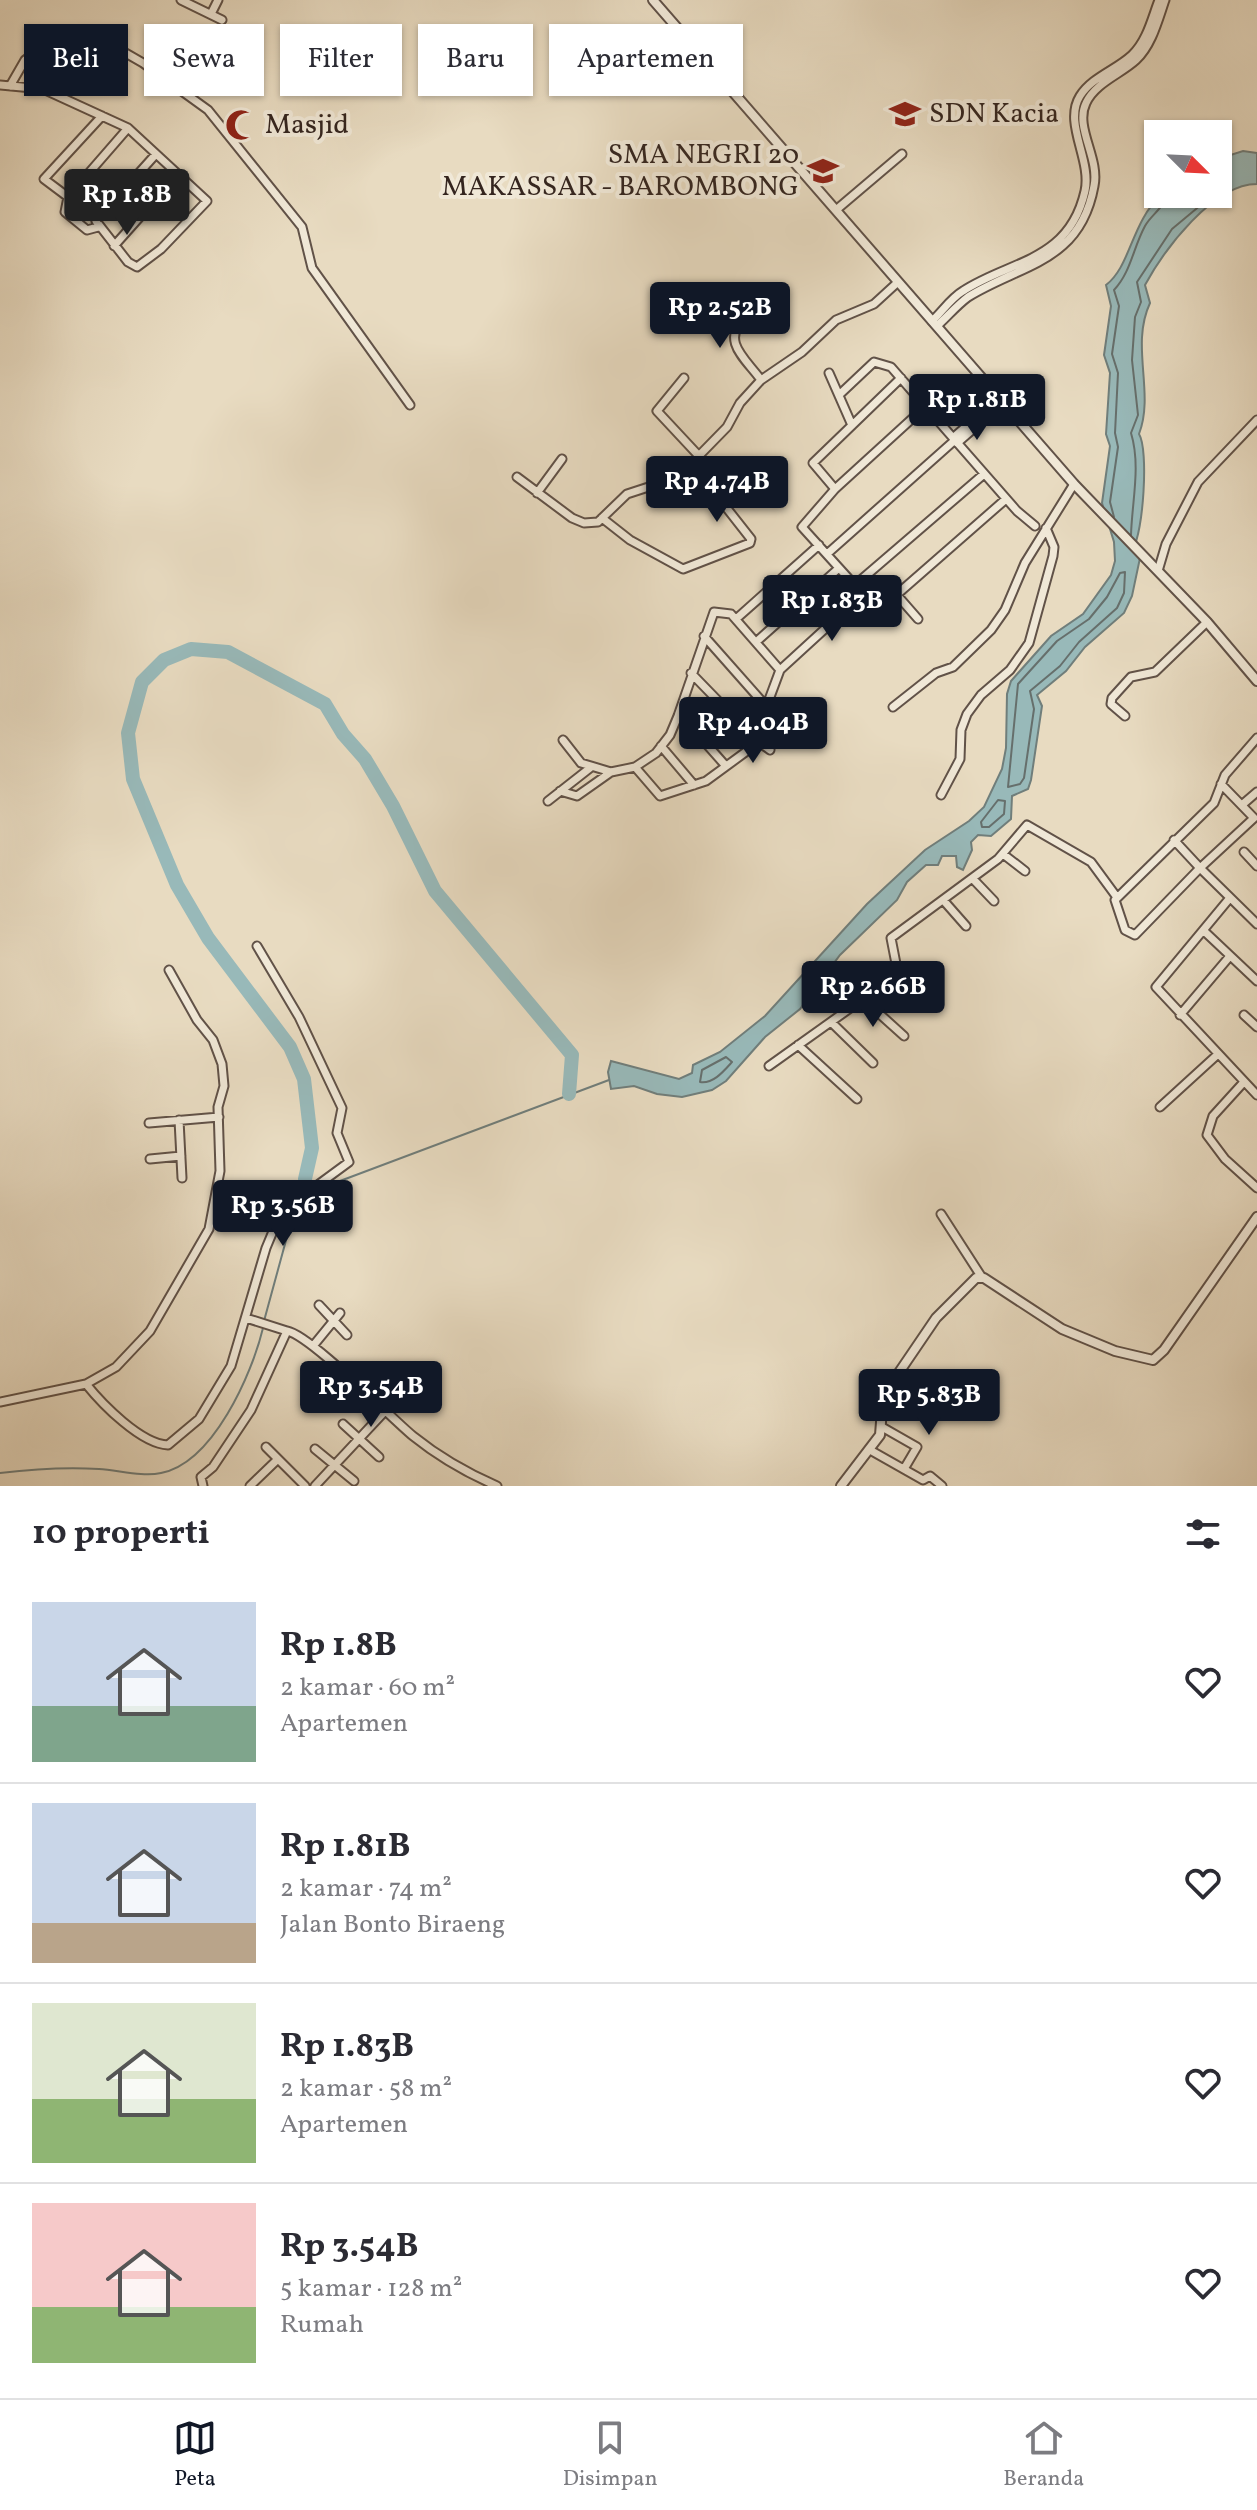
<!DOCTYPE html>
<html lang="id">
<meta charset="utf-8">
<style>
:root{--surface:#fff;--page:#f2f2f3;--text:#2b2b33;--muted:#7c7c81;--line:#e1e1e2;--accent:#111827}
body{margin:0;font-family:Vollkorn,serif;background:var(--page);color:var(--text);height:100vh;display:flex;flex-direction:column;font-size:30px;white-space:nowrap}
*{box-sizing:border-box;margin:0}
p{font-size:26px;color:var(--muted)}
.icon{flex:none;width:44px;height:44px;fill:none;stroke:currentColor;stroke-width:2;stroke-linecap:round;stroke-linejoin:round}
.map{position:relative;height:1486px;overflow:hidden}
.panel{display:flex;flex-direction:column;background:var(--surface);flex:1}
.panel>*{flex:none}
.guide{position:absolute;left:24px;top:24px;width:800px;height:72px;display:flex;gap:16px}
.needle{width:52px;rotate:114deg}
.buttons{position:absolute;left:1144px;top:120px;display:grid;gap:16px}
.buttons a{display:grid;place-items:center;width:88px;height:88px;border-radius:0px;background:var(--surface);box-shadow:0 2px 6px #0004;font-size:40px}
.price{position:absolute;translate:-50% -68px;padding:0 18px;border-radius:8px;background:var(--accent);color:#fff;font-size:26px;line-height:52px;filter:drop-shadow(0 2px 4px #0008)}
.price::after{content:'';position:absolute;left:50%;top:48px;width:24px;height:18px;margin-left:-12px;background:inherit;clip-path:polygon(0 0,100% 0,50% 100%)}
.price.selected{background:#222;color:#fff}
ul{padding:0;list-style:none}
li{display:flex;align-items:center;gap:24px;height:200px;padding:0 32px}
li+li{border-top:2px solid var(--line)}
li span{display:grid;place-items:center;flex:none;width:224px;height:160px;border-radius:0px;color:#555}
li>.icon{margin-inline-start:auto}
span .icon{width:96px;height:96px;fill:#fffc;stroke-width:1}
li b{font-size:34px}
h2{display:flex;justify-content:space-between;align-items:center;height:96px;padding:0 32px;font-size:34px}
.chip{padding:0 28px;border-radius:0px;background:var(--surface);box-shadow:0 2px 6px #0004;font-size:28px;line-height:72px}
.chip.selected{background:var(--accent);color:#fff}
.tab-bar{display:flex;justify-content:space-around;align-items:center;height:112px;border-top:2px solid var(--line);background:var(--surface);font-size:22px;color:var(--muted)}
.tab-bar a{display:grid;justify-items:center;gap:4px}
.tab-bar .selected{color:var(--accent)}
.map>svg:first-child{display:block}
.water{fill:#98b9b9;stroke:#707e7b;stroke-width:2}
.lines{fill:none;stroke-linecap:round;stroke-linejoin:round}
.shore{stroke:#666f6c;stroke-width:2}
.stream{stroke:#707e7b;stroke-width:2}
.river{stroke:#98b9b9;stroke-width:14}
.minor-casing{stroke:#615248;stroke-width:11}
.tertiary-casing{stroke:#615248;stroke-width:12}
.minor{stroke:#f0e8d7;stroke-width:7}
.tertiary{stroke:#f0e8d7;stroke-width:8}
.labels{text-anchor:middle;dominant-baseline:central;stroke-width:8;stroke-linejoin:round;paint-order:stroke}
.poi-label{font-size:28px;fill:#34251f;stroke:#f0e8d7;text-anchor:start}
</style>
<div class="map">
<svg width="1257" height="1486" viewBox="0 0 1257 1486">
<rect width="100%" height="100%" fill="#e8dbc1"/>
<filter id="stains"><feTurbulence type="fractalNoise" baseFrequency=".0025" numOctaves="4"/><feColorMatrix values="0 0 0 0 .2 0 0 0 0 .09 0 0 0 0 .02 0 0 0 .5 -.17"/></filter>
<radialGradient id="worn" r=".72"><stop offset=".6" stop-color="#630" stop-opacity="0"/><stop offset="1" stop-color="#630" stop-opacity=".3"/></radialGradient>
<path class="water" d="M1243 151 1257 153V184C1213 184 1164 250 1145 285L1150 303C1130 346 1155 392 1139 434 1149 450 1143 534 1133 548L1140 558 1132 596 1124 613 1085 647 1066 671 1037 695 1042 706 1031 780 1028 789 1012 796 1011 819 991 836 978 835 971 842 972 850 963 870 957 867 956 856H942L938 865H926L907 882 897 900 840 955 800 1009 765 1037 726 1081 712 1090 682 1097 657 1094 634 1086 611 1089 608 1072 611 1061 679 1079 692 1073 693 1065 720 1052 765 1016 867 904 925 850 969 821 984 807 1002 769 1006 748 1007 694 1011 681 1051 636 1083 614 1111 575 1115 561 1114 542 1102 503 1110 446 1106 434 1110 373 1104 355 1111 306 1106 285C1131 266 1131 222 1162 194H1218V159Z"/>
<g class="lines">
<path class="shore" d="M1114 517 1110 502 1118 447 1115 433 1118 373 1112 354 1119 306 1114 290C1131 272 1133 248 1145 226 1151 215 1165 207 1167 194
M1131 535C1132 501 1141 466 1131 433L1138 415 1132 360 1135 317 1141 302 1137 282 1172 229 1214 194
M1125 572 1124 593 1117 608 1079 642 1060 666 1030 691 1034 709 1024 778 1020 784 1008 787 1018 684 1057 641 1089 619 1107 597 1120 573Z
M998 800 1005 801 1004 814 989 827H982L981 822Z
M726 1057 732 1062C723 1072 713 1084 700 1082L702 1070Z"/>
<path class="stream" d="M264 1321 288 1233 324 1187 609 1080
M0 1473C33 1469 66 1467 99 1469 118 1470 142 1477 161 1473 213 1463 252 1374 263 1328"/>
<path class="river" d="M305 1179 312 1148 304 1079 290 1047 208 938 177 885 133 779 128 733 142 682 164 660 191 649 228 652 325 704 343 734 365 759 393 806 435 891 572 1055 569 1094"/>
<defs>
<path id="minor" d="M181 0 222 20
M211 14 218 0
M0 85 43 89 128 128 68 197
M10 86 25 60 36 52 85 56 110 44 143 63 208 110 302 227 312 268 410 405
M128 128 207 201 161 249 137 267 128 262 96 221 156 154
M836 210 902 154
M98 227 87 230 65 212 68 197 44 179 102 116
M114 246 178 174
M744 317C721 342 745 358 761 380
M932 321C942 312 951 298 963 291 1010 260 1069 262 1085 191 1092 160 1063 123 1080 96 1092 77 1116 70 1132 55 1147 41 1152 18 1159 0
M937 326C947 317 957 305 968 297 1021 264 1080 263 1094 186 1100 158 1074 127 1086 103 1095 83 1121 74 1136 60 1152 45 1158 20 1165 0
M829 373 851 423
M684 378 657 411 699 456
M839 395 874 362 891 367 1017 511 1035 526
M926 406 835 489 802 527 878 611 1006 499
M953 438 1000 397
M957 443 1004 402
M517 477 572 518 584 523 598 522 627 494 670 480 684 471 727 427 740 403 761 380 802 352 836 320 874 304 898 282
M835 489 813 463 901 378
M537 493 562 459
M602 518 630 540 683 569 750 543 751 539 692 464
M827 554 955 440
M1158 571 1166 544 1198 482 1257 420
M855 585 984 474
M897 595 918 619
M736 619 819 545
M704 636 765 705
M756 642 839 568
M691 673 756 740 770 750
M893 707 936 673 953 667 991 630 1005 610 1025 563 1074 484
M679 713 725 765
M1125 716 1111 704 1112 698 1131 677 1155 672 1207 622
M1257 738 1225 775 1214 803 1115 900 1125 930 1135 935 1200 868 1257 924
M563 740 581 763 611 772 635 767 656 753 670 735 678 716 714 612 731 614 780 670
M661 746 694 785
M635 767 660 796 706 781 751 748 780 670 863 594
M560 791 577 796 611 772
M941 795 960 759 961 730 967 714 981 695 1010 670 1029 643 1053 556 1054 547 1046 528
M548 801 590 768
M1243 804 1257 792
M1174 840 1200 868 1254 818 1221 784
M1244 852 1257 866
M1003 854 1025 871
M973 879 994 901
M1229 899 1156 987 1257 1095
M944 901 966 926
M1204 931 1257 981
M863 999 904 1036
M1180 1015 1230 956
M1244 1015 1257 1027
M831 1022 873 1063
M798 1045 857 1099
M769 1066 898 974 891 938 998 859 1027 825 1091 862 1116 896
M1243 1083 1213 1116 1207 1135 1225 1159 1257 1188
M1160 1107 1217 1055
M179 1120 182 1178
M149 1123 219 1117
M150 1159 181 1156
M941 1214 981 1276
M319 1305 347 1335
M246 1318 287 1331
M313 1346 340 1313
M86 1384C102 1404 141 1444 168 1445L199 1419 231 1366 266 1248 281 1212 349 1162 337 1133 342 1108 299 1017 257 946
M0 1402 86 1384 116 1367 150 1331 209 1229 220 1171 218 1107 224 1086 222 1064 213 1040 197 1020 169 970
M343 1424 379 1457
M882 1427 917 1447 904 1469
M266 1447 305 1486
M315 1449 354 1481
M870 1450 923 1480 930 1476 942 1486
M203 1486 201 1477 213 1467 251 1410 287 1331C310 1335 389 1416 413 1436 439 1457 467 1473 497 1486
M250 1486 278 1459
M315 1486 385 1411"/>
<path id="tertiary" d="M653 0 1074 484 1207 622 1257 681
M841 1486 880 1435 883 1396 936 1318 976 1278H984L1062 1329 1115 1351 1153 1360 1164 1350 1257 1217"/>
</defs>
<use href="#minor" class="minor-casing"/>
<use href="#tertiary" class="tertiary-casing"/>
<use href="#minor" class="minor"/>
<use href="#tertiary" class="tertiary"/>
</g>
<defs>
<symbol id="school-bare" viewBox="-9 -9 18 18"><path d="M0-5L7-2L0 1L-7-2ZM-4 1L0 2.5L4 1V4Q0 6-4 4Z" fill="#8f2418" stroke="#f0e8d7" stroke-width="2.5" paint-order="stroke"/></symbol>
<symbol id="mosque-bare" viewBox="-9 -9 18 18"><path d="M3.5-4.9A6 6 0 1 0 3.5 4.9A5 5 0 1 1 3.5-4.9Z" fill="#8f2418" stroke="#f0e8d7" stroke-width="2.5" paint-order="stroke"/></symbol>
</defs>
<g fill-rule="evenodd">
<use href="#school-bare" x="883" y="92" width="44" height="44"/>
<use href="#mosque-bare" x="219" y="103" width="44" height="44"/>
<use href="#school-bare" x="801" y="149" width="44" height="44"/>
</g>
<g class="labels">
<g class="poi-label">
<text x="929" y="114">SDN Kacia</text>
<text x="265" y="125">Masjid</text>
<text x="799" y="155" text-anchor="end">SMA NEGRI 20<tspan x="799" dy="32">MAKASSAR - BAROMBONG</tspan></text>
</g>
</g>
<rect width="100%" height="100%" filter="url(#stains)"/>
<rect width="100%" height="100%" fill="url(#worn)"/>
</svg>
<div class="buttons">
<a><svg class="needle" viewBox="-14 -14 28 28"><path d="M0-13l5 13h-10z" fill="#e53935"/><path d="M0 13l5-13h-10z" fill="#7c7c81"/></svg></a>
</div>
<b class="price selected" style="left:127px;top:237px">Rp 1.8B</b>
<b class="price" style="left:720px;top:350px">Rp 2.52B</b>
<b class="price" style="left:977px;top:442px">Rp 1.81B</b>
<b class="price" style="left:717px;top:524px">Rp 4.74B</b>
<b class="price" style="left:832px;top:643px">Rp 1.83B</b>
<b class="price" style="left:753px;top:765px">Rp 4.04B</b>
<b class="price" style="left:873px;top:1029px">Rp 2.66B</b>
<b class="price" style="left:283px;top:1248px">Rp 3.56B</b>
<b class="price" style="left:371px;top:1429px">Rp 3.54B</b>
<b class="price" style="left:929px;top:1437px">Rp 5.83B</b>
<div class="guide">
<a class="chip selected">Beli</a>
<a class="chip">Sewa</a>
<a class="chip">Filter</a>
<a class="chip">Baru</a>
<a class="chip">Apartemen</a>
</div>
</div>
<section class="panel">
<h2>10 properti<svg class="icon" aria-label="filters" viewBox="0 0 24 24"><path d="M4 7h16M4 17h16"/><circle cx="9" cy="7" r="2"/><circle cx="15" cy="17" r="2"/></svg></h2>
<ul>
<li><span style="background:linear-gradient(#c9d6e8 65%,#7fa58c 0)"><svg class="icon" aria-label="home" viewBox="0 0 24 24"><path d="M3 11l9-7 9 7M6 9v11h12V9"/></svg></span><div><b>Rp 1.8B</b><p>2 kamar · 60 m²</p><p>Apartemen</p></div><svg class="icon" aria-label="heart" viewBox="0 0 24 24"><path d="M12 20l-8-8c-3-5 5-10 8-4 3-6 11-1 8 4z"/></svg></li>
<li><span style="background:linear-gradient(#c9d6e8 75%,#b9a48a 0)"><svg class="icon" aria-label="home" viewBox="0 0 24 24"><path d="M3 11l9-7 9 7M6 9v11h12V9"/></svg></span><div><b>Rp 1.81B</b><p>2 kamar · 74 m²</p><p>Jalan Bonto Biraeng</p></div><svg class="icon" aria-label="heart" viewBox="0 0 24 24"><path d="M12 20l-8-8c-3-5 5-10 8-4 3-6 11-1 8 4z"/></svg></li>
<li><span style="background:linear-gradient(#dfe7d0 60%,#8fb573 0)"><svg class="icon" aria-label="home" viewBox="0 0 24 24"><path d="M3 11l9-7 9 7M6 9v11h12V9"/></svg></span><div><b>Rp 1.83B</b><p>2 kamar · 58 m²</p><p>Apartemen</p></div><svg class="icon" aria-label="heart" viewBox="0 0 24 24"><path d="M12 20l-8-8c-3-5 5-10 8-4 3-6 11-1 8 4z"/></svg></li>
<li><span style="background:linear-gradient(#f6c9c9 65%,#8fb573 0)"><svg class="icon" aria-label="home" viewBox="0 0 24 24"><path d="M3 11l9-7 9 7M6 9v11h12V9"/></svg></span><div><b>Rp 3.54B</b><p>5 kamar · 128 m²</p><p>Rumah</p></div><svg class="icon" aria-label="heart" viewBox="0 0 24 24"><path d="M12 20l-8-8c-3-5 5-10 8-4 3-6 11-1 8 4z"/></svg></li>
</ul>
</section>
<nav class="tab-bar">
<a class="selected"><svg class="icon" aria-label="map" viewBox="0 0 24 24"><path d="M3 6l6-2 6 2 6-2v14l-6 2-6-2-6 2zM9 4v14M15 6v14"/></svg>Peta</a>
<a><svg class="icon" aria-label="saved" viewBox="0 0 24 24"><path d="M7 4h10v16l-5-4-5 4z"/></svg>Disimpan</a>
<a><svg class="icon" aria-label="home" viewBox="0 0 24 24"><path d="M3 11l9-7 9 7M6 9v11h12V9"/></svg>Beranda</a>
</nav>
